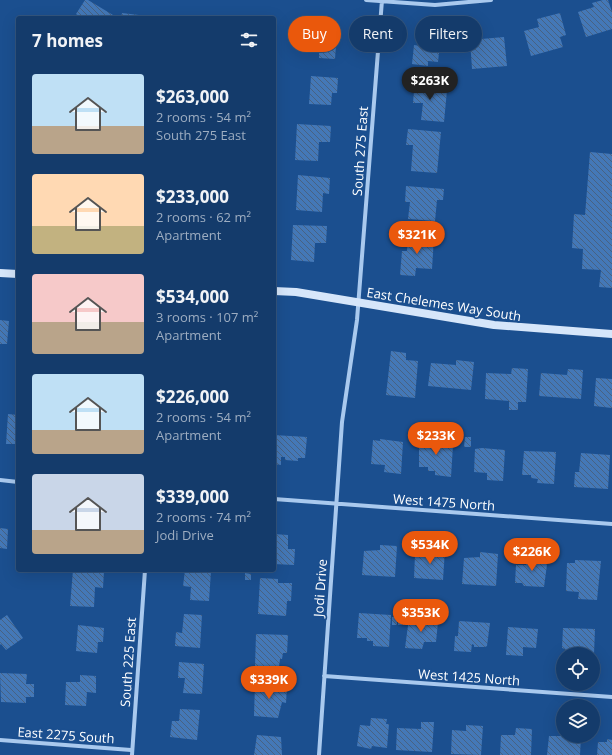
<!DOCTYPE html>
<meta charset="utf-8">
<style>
:root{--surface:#143b6b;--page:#1d4271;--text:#f1f3f6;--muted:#9dadc1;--line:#33557e;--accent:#ea580c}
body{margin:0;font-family:"Open Sans",sans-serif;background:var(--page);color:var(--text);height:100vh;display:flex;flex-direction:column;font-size:15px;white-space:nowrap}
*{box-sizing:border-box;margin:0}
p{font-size:13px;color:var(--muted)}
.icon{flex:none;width:22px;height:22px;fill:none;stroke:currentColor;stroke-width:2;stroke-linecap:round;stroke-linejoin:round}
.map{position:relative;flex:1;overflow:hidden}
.panel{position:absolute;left:16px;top:16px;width:260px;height:556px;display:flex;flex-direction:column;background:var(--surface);border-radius:4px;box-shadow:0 4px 16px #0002,0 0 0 1px var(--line)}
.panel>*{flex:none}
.banner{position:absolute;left:288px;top:16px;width:264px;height:36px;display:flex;gap:8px}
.buttons{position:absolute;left:556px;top:647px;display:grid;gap:8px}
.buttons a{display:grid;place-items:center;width:44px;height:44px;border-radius:50%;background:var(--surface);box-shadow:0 4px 16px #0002,0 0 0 1px var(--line);font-size:20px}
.price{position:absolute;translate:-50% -34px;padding:0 9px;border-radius:14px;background:var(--accent);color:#fff;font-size:13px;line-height:26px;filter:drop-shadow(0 1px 2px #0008)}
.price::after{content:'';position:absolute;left:50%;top:24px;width:12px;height:9px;margin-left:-6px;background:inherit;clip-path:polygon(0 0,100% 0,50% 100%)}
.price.current{background:#222;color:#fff}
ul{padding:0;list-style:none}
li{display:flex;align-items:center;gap:12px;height:100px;padding:0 16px}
li span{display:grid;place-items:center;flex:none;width:112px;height:80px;border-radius:4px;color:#555}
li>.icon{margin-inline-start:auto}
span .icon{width:48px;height:48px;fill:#fffc;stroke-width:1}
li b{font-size:17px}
h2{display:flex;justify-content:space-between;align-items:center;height:48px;padding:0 16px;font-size:17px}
.chip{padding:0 14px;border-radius:18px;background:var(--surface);box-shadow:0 4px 16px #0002,0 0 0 1px var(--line);font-size:14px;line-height:36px}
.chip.current{background:var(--accent);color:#fff}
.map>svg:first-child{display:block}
.building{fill:url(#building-back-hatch)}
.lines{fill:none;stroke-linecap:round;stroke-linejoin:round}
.street{stroke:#a9c9ee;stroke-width:4}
.secondary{stroke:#d6e6fa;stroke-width:8}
.labels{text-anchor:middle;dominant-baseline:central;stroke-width:3.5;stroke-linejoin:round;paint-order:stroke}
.street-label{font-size:13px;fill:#fff;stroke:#1b4f8f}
</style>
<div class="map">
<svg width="612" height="755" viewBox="0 0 612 755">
<defs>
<pattern id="building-back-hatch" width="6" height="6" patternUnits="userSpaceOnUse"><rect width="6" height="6" fill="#4478b7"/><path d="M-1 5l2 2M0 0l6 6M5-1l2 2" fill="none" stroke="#486282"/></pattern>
</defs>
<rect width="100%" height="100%" fill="#1b4f8f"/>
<path class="building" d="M85 0H88L118 18H82L76 14Z
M603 0H608L612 12V29L586 37 578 12 594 7 592 3Z
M122 13 147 16V18H121Z
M560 13 566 35 560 37 563 47 531 56 524 31 539 27 537 19Z
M312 25 331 26V32H337L335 59 319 58V53H311Z
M422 33 441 35 438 62 428 61V66L412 64 414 45 421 46Z
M504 37 507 66 472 69 470 40Z
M311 76 338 78 337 93H332L331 105 309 104Z
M415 79 431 80V88L447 90 444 122 421 120 423 103H413Z
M297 124 331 126 330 142H319L318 161 295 160Z
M408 129 441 132 437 173 411 171 413 145H406Z
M590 152 612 154V288L599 287 601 270 582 269 583 249 572 248 574 214 585 215Z
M298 175 330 178 329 194 323 193 322 212 296 210Z
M406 186 444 189 443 200H437L435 221 408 219 410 202H405Z
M293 225 327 226 326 243H315L314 262 291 260Z
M408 235 434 237 432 269 416 268 415 276 400 275 402 251H407Z
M0 320 9 321 7 344H0Z
M391 351 406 353V360L418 361 415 398 386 395Z
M456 360 474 362 471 390 428 386 431 363 456 365Z
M512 368 528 369 526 402H518V410H509V401L485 399 486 373 511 374Z
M568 369 583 370 581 399 539 396 541 373 567 375Z
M596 378 612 379V408L594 406Z
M8 414 18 415V444H6Z
M274 435 307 437 305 458H298V461L285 460V457H281V465L274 464Z
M421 437 440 438V444L453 445 451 477 435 475V471H428V467H419V444H421Z
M465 437H471V447H464Z
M380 439 403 442 401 474 384 472 385 465 371 464 373 440 380 441Z
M482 448 505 450 503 481 487 480V473L474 472 475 449Z
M524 451 556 452 554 484 537 483 538 479 531 478V475H522Z
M581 453 610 455 608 489 574 487 575 472H579Z
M0 528 8 529 7 549 0 548Z
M274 534 288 535V549H295L294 565 274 564Z
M380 545 397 546 395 577 362 575 364 551 380 550Z
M429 548 445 549 443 580 414 578 415 555 428 556Z
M480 552 498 554 496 586 462 584 464 558 480 557Z
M530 556 548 557 544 587 524 586 522 583H515L516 565H526V563H530Z
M575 560 601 561 597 600 578 599 579 592 566 591 567 563H575Z
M73 570 104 571 103 588 95 587 94 607 70 606Z
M185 570 211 571 209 601 190 600 191 587 183 586Z
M245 573 251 574V580H245Z
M260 578 278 579V583H292L291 601H287L286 616 258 614Z
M359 613 391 615 389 647 373 646V641H367V638H357Z
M184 614 202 615 200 648 175 646 176 632 182 633Z
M7 615 23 638 6 650 1 644 0 645V620Z
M392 617H397V625H392Z
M398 618H404V625H398Z
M409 618 438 622 436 642H424L422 649 405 648Z
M459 621 490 623 487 646 485 647H474V645L472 644 471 652 454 651 455 636H458Z
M78 625 104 628 103 642H98L97 653 76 651Z
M508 627 538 629 536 648 523 647V656L506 655Z
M563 628 595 629 594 654H570V652H565V649L562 648Z
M256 634 288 635 287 653H283L282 659H280L279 667 255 666Z
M179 662 204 664 202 694 183 693 185 678H178Z
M0 673 27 674 26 684H34V697H26V703L1 702Z
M80 675 96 676V693L87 692 86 706 65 705 66 682H80Z
M255 684 287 686 286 703 282 702 278 718 254 716Z
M180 709 200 710 197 740 170 737 172 721H179Z
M371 718 387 719 386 724H389L387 748 372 746 371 749 357 746 360 725 370 726Z
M421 722H434L432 752 396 750 397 728 421 729Z
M466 725 483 726 481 755 451 754 452 730 466 731Z
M516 728 532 729 531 755H500L501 735H515Z
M257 735 281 737 282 755H254Z
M549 736H581L580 755H547Z
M607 739 612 740V755H597L598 742H607Z"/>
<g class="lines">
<path class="street" d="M366 0 435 5 491 0
M0 480 18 482
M274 499 612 524
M324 676 612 697
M0 740 131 750
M132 755 145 570
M319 755 342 422 357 320 382 0"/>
<path class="secondary" d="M0 273 18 274
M274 291 296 292 494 325 612 334"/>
</g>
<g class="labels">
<g class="street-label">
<text transform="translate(360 151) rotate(-86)">South 275 East</text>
<text transform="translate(444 304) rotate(9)">East Chelemes Way South</text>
<text transform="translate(444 502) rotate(4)">West 1475 North</text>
<text transform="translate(320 588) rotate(-86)">Jodi Drive</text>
<text transform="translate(128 662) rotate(-86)">South 225 East</text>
<text transform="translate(469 677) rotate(4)">West 1425 North</text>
<text transform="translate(66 735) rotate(4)">East 2275 South</text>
</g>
</g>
</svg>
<div class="buttons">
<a><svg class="icon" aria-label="locate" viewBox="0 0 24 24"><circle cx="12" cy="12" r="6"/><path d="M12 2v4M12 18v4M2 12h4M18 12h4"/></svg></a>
<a><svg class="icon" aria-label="layers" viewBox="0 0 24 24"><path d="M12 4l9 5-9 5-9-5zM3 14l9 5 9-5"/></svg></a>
</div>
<b class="price current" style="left:430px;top:101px">$263K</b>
<b class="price" style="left:417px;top:255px">$321K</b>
<b class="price" style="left:436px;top:456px">$233K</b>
<b class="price" style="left:430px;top:565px">$534K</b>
<b class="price" style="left:532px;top:572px">$226K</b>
<b class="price" style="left:421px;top:633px">$353K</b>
<b class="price" style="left:269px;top:700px">$339K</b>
<div class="banner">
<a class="chip current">Buy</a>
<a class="chip">Rent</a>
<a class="chip">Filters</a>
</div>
<section class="panel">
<h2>7 homes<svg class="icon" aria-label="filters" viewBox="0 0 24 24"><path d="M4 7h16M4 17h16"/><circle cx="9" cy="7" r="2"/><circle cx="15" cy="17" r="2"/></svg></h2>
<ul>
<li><span style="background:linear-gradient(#bfe0f5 65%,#b9a48a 0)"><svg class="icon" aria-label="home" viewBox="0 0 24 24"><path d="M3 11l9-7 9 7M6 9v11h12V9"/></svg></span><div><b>$263,000</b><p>2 rooms · 54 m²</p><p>South 275 East</p></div></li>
<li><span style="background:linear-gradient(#ffd9b3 65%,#c2b280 0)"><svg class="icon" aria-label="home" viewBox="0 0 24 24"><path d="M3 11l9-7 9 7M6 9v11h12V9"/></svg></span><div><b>$233,000</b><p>2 rooms · 62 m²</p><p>Apartment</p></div></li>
<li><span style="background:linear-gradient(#f6c9c9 60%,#b9a48a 0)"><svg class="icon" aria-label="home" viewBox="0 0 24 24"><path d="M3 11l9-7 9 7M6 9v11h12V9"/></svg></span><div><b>$534,000</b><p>3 rooms · 107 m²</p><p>Apartment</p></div></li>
<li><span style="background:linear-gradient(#bfe0f5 70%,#b9a48a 0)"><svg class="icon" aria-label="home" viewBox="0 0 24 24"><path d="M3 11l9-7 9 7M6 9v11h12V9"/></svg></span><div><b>$226,000</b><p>2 rooms · 54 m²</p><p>Apartment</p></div></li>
<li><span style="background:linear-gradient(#c9d6e8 70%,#b9a48a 0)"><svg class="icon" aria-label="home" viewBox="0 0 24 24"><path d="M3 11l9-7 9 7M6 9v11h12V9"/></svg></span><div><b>$339,000</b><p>2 rooms · 74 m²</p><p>Jodi Drive</p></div></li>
</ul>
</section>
</div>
